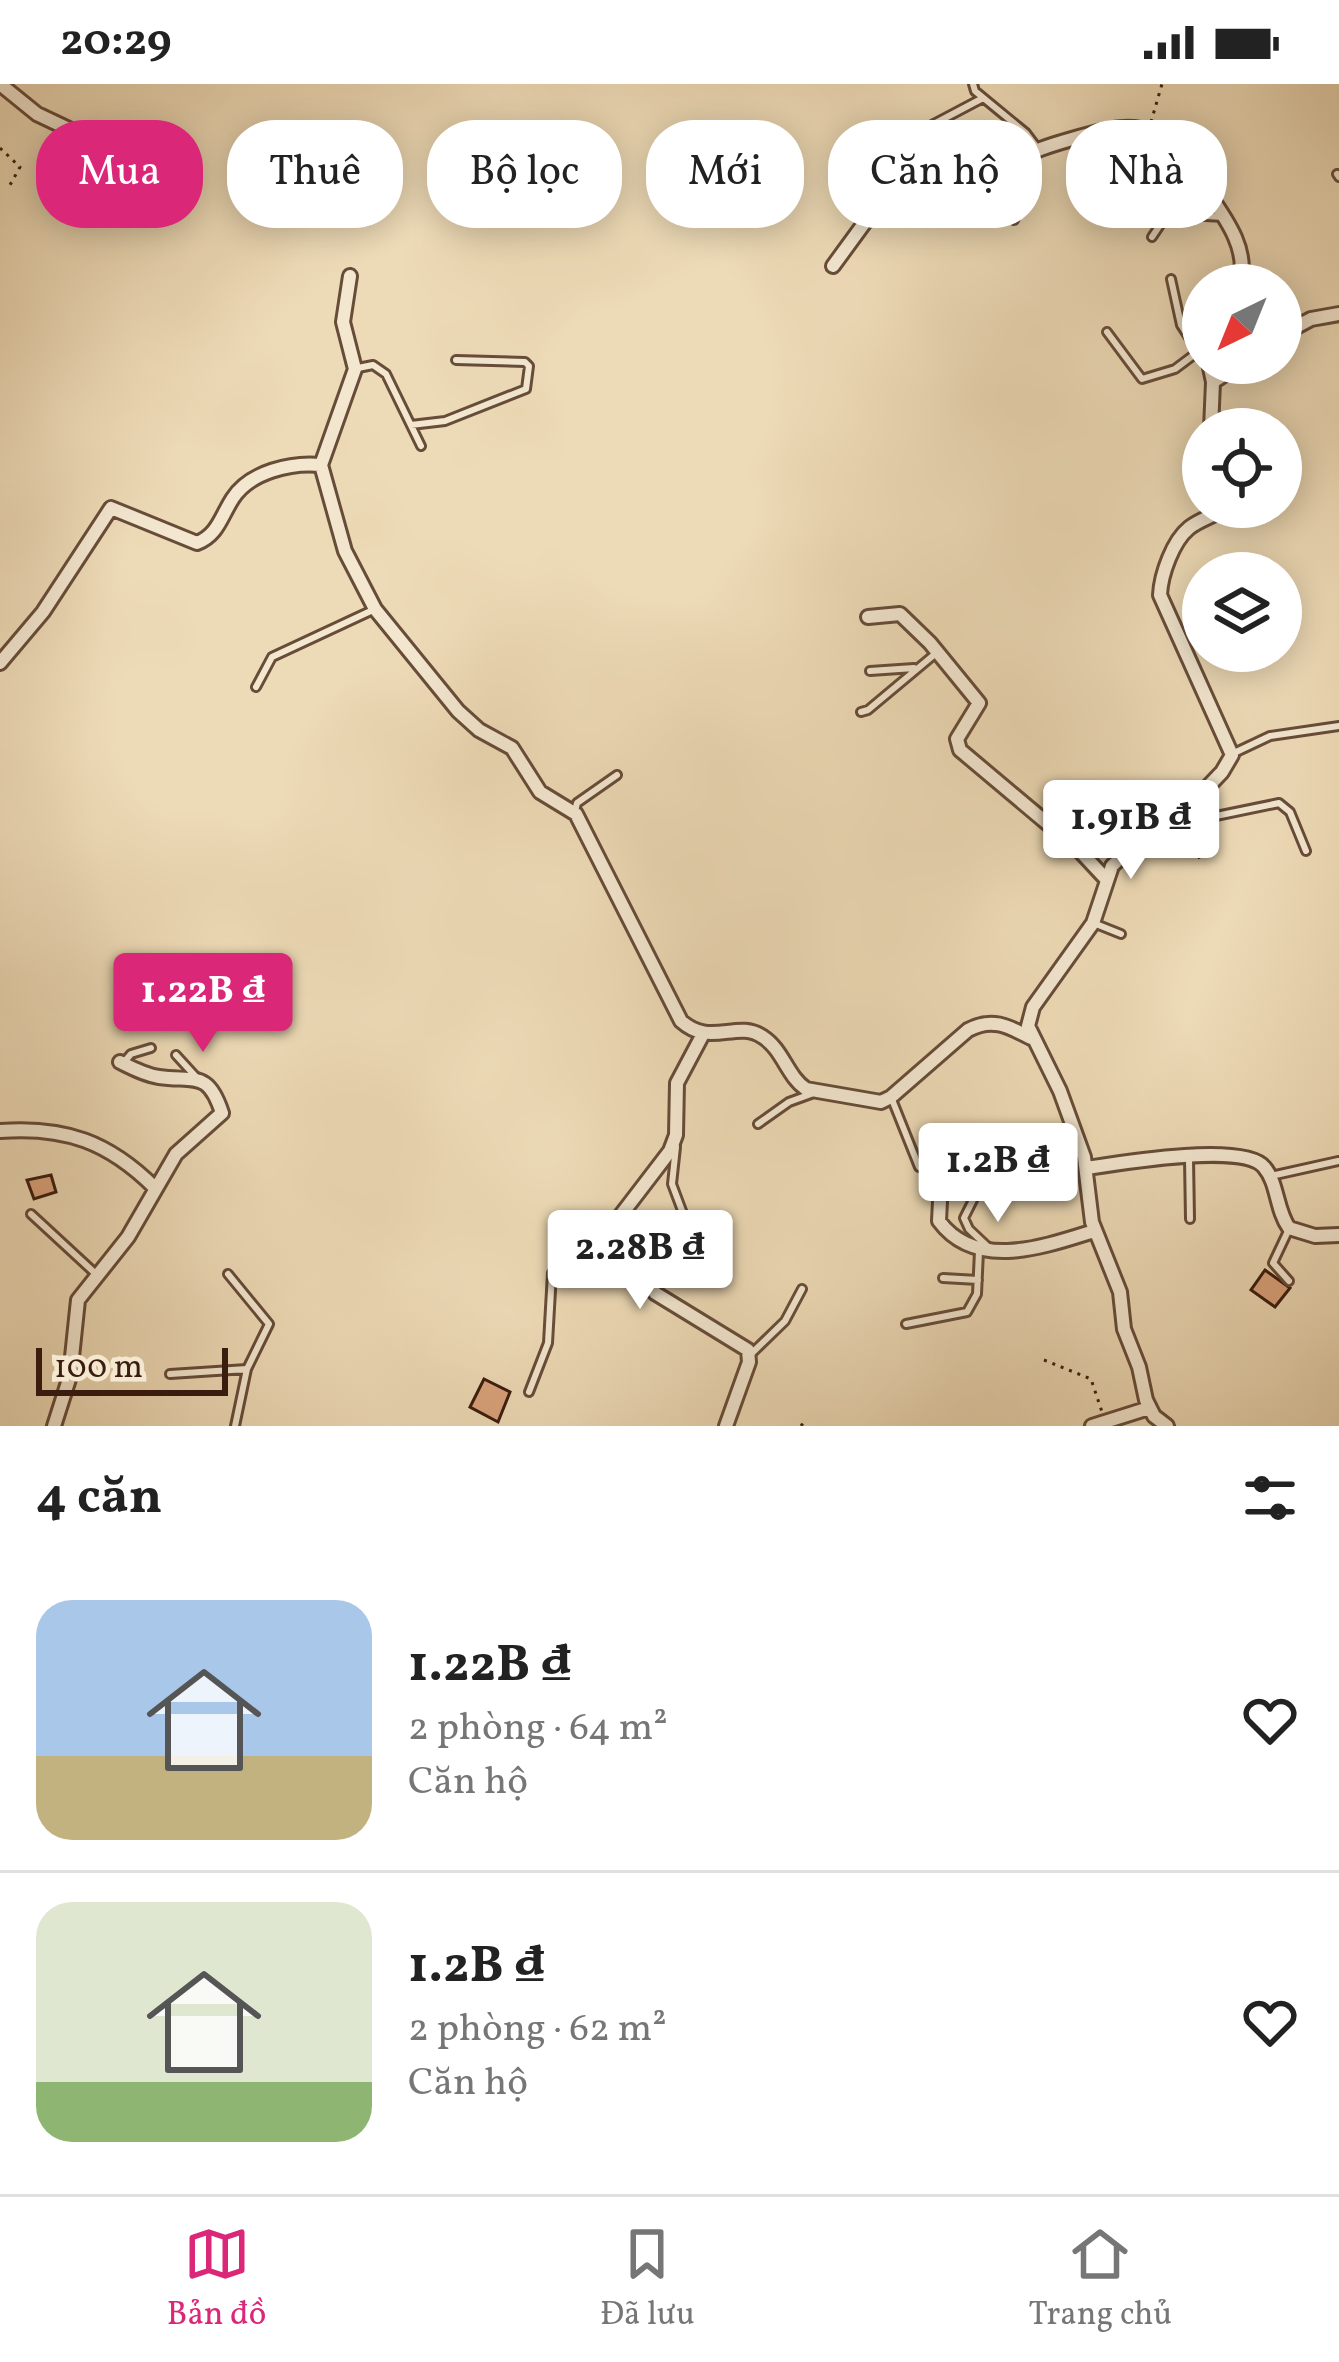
<!DOCTYPE html>
<html lang="vi">
<meta charset="utf-8">
<style>
:root{--surface:#fff;--page:#f6f6f6;--text:#222;--muted:#767676;--line:#e0e0e0;--accent:#db2777}
body{margin:0;font-family:Vollkorn,serif;background:var(--page);color:var(--text);height:100vh;display:flex;flex-direction:column;font-size:45px;white-space:nowrap}
*{box-sizing:border-box;margin:0}
p{font-size:39px;color:var(--muted)}
.icon{flex:none;width:66px;height:66px;fill:none;stroke:currentColor;stroke-width:2;stroke-linecap:round;stroke-linejoin:round}
.map{position:relative;height:1342px;overflow:hidden}
.drawer{display:flex;flex-direction:column;background:var(--surface);flex:1}
.drawer>*{flex:none}
.guide{position:absolute;left:36px;top:36px;width:1269px;height:108px;display:flex;gap:24px}
.needle{width:78px;rotate:223deg}
.buttons{position:absolute;left:1182px;top:180px;display:grid;gap:24px}
.buttons a{display:grid;place-items:center;width:120px;height:120px;border-radius:50%;background:var(--surface);box-shadow:0 6px 30px #0003;font-size:60px}
.scale{position:absolute;left:36px;bottom:30px;width:192px;box-sizing:border-box;padding-left:12px;border:6px solid #3a1d0f;border-top:0;font-size:33px;line-height:42px;white-space:nowrap;color:#3a1d0f;-webkit-text-stroke:9px #f3e7d0;paint-order:stroke}
.price{position:absolute;translate:-50% -102px;padding:0 27px;border-radius:12px;background:#fff;color:#222;font-size:39px;line-height:78px;filter:drop-shadow(0 3px 6px #0008)}
.price::after{content:'';position:absolute;left:50%;top:72px;width:36px;height:27px;margin-left:-18px;background:inherit;clip-path:polygon(0 0,100% 0,50% 100%)}
.price.active{background:var(--accent);color:#fff}
ul{padding:0;list-style:none}
li{display:flex;align-items:center;gap:36px;height:300px;padding:0 36px}
li+li{border-top:3px solid var(--line)}
li span{display:grid;place-items:center;flex:none;width:336px;height:240px;border-radius:36px;color:#555}
li>.icon{margin-inline-start:auto}
span .icon{width:144px;height:144px;fill:#fffc;stroke-width:1}
li b{font-size:51px}
h2{display:flex;justify-content:space-between;align-items:center;height:144px;padding:0 36px;font-size:51px}
.chip{padding:0 42px;border-radius:48px;background:var(--surface);box-shadow:0 6px 30px #0003;font-size:42px;line-height:108px}
.chip.active{background:var(--accent);color:#fff}
.status{display:flex;justify-content:space-between;align-items:center;height:84px;padding:0 60px;background:var(--surface);direction:ltr}
.status svg{height:33px;fill:currentColor}
.menu{display:flex;justify-content:space-around;align-items:center;height:168px;border-top:3px solid var(--line);background:var(--surface);font-size:33px;color:var(--muted)}
.menu a{display:grid;justify-items:center;gap:6px}
.menu .active{color:var(--accent)}
.map>svg:first-child{display:block}
.building{fill:#daa37c;stroke:#3a1d0f;stroke-width:3}
.lines{fill:none;stroke-linecap:round;stroke-linejoin:round}
.service-casing{stroke:#674c39;stroke-width:12}
.minor-casing{stroke:#674c39;stroke-width:18}
.path{stroke:#3a1d0f;stroke-width:3;stroke-dasharray:3 6;stroke-linecap:butt}
.service{stroke:#f3e7d0;stroke-width:6}
.minor{stroke:#f3e7d0;stroke-width:12}
</style>
<div class="status"><b>20:29</b><svg viewBox="0 0 49 12"><path d="M0 12V9h3v3zM5 12V6h3v6zM10 12V3h3v9zM15 12V0h3v12zM26 1h20v11H26zM47 4h2v5h-2z"/></svg></div>
<div class="map">
<svg width="1339" height="1342" viewBox="0 0 1339 1342">
<rect width="100%" height="100%" fill="#eddab6"/>
<filter id="stains"><feTurbulence type="fractalNoise" baseFrequency=".00167" numOctaves="4"/><feColorMatrix values="0 0 0 0 .2 0 0 0 0 .09 0 0 0 0 .02 0 0 0 .5 -.17"/></filter>
<radialGradient id="worn" r=".72"><stop offset=".6" stop-color="#630" stop-opacity="0"/><stop offset="1" stop-color="#630" stop-opacity=".3"/></radialGradient>
<path class="building" d="M51 1091 56 1108 34 1115 27 1096Z
M1265 1186 1290 1204 1275 1223 1251 1206Z
M484 1295 510 1308 498 1338 470 1323Z"/>
<g class="lines">
<defs>
<path id="service" d="M973 0 975 7 1026 49 1038 65
M930 42 983 14
M1337 90 1339 93
M1107 101 1125 45
M1014 136 1023 116 1014 82
M1152 153 1166 132 1172 130 1223 133
M1171 195 1181 241 1197 266
M1107 248 1142 295 1175 285 1203 264
M358 284 373 281 386 290 421 362
M411 341 445 337 526 305 529 282 525 278 456 276
M870 587 914 584
M256 603 272 573 375 525
M861 628 868 626 935 570
M1234 669 1270 652 1339 642
M575 727 577 719 617 691
M1175 737 1182 739 1279 719 1290 728 1306 767
M1096 840 1121 850
M176 971 197 994
M125 977 131 970 151 964
M891 1013 919 1083
M758 1040 789 1018 811 1010
M676 1063 672 1100 687 1140
M1189 1075 1190 1135
M1271 1092 1338 1077
M975 1112 964 1134 969 1145 988 1163
M31 1130 97 1191
M1289 1145 1273 1179 1289 1197
M228 1190 269 1240 247 1285 235 1342
M943 1194 978 1196
M906 1240 967 1228 977 1210 979 1167
M750 1271 785 1237 802 1205
M170 1290 247 1285
M529 1308 548 1259 552 1189 618 1133"/>
<path id="minor" d="M0 0 37 30 77 49
M833 182 898 93C920 95 932 118 952 123 975 115 993 94 1012 80 1030 67 1051 61 1072 55 1150 31 1163 44 1208 109 1227 136 1250 168 1239 201
M350 192 343 238 355 285 321 381 345 467 375 525 458 627 479 646 512 664 540 708 576 730 681 937C711 964 737 935 763 953 783 966 787 992 806 1005L881 1018 891 1013 968 946C992 933 1008 942 1031 954
M1281 251 1311 235 1339 230
M1209 279 1213 298 1211 345
M1213 298 1242 279
M868 533 900 530 930 559 979 619 957 655 960 666 1079 766 1106 795
M0 579 43 528 111 424 197 459C218 451 221 432 233 414 250 388 291 378 321 381
M703 950 677 999 676 1051 670 1067 621 1131 636 1180 655 1209 748 1266 749 1278 726 1342
M0 1047C65 1042 109 1058 155 1104
M942 1077 939 1137C976 1187 1043 1163 1094 1147
M1087 1084C1119 1079 1244 1058 1264 1083 1278 1099 1276 1126 1289 1144L1315 1152 1339 1151
M54 1342 70 1292 78 1216 128 1153 176 1070 222 1029C208 986 195 998 159 993 145 991 132 984 120 978
M1092 1342 1149 1324
M1167 1342 1154 1332 1146 1316 1139 1283 1124 1245 1120 1208 1092 1138 1084 1073 1060 1007 1028 942 1033 923 1093 839 1112 782 1130 765 1182 730 1222 688 1232 671 1160 511C1161 490 1173 457 1189 444 1200 435 1215 432 1226 423"/>
</defs>
<use href="#service" class="service-casing"/>
<use href="#minor" class="minor-casing"/>
<path class="path" d="M1151 38 1162 0
M0 64 20 83 10 101
M1188 747 1201 778
M1044 1276 1091 1295 1102 1328
M801 1342 804 1338"/>
<use href="#service" class="service"/>
<use href="#minor" class="minor"/>
</g>
<rect width="100%" height="100%" filter="url(#stains)"/>
<rect width="100%" height="100%" fill="url(#worn)"/>
</svg>
<div class="buttons">
<a><svg class="needle" viewBox="-14 -14 28 28"><path d="M0-13l5 13h-10z" fill="#e53935"/><path d="M0 13l5-13h-10z" fill="#767676"/></svg></a>
<a><svg class="icon" aria-label="locate" viewBox="0 0 24 24"><circle cx="12" cy="12" r="6"/><path d="M12 2v4M12 18v4M2 12h4M18 12h4"/></svg></a>
<a><svg class="icon" aria-label="layers" viewBox="0 0 24 24"><path d="M12 4l9 5-9 5-9-5zM3 14l9 5 9-5"/></svg></a>
</div>
<div class="scale">100 m</div>
<b class="price" style="left:1131px;top:798px">1.91B ₫</b>
<b class="price active" style="left:203px;top:971px">1.22B ₫</b>
<b class="price" style="left:998px;top:1141px">1.2B ₫</b>
<b class="price" style="left:640px;top:1228px">2.28B ₫</b>
<div class="guide">
<a class="chip active">Mua</a>
<a class="chip">Thuê</a>
<a class="chip">Bộ lọc</a>
<a class="chip">Mới</a>
<a class="chip">Căn hộ</a>
<a class="chip">Nhà</a>
</div>
</div>
<section class="drawer">
<h2>4 căn<svg class="icon" aria-label="filters" viewBox="0 0 24 24"><path d="M4 7h16M4 17h16"/><circle cx="9" cy="7" r="2"/><circle cx="15" cy="17" r="2"/></svg></h2>
<ul>
<li><span style="background:linear-gradient(#a9c7e8 65%,#c2b280 0)"><svg class="icon" aria-label="home" viewBox="0 0 24 24"><path d="M3 11l9-7 9 7M6 9v11h12V9"/></svg></span><div><b>1.22B ₫</b><p>2 phòng · 64 m²</p><p>Căn hộ</p></div><svg class="icon" aria-label="heart" viewBox="0 0 24 24"><path d="M12 20l-8-8c-3-5 5-10 8-4 3-6 11-1 8 4z"/></svg></li>
<li><span style="background:linear-gradient(#dfe7d0 75%,#8fb573 0)"><svg class="icon" aria-label="home" viewBox="0 0 24 24"><path d="M3 11l9-7 9 7M6 9v11h12V9"/></svg></span><div><b>1.2B ₫</b><p>2 phòng · 62 m²</p><p>Căn hộ</p></div><svg class="icon" aria-label="heart" viewBox="0 0 24 24"><path d="M12 20l-8-8c-3-5 5-10 8-4 3-6 11-1 8 4z"/></svg></li>
</ul>
</section>
<nav class="menu">
<a class="active"><svg class="icon" aria-label="map" viewBox="0 0 24 24"><path d="M3 6l6-2 6 2 6-2v14l-6 2-6-2-6 2zM9 4v14M15 6v14"/></svg>Bản đồ</a>
<a><svg class="icon" aria-label="saved" viewBox="0 0 24 24"><path d="M7 4h10v16l-5-4-5 4z"/></svg>Đã lưu</a>
<a><svg class="icon" aria-label="home" viewBox="0 0 24 24"><path d="M3 11l9-7 9 7M6 9v11h12V9"/></svg>Trang chủ</a>
</nav>
